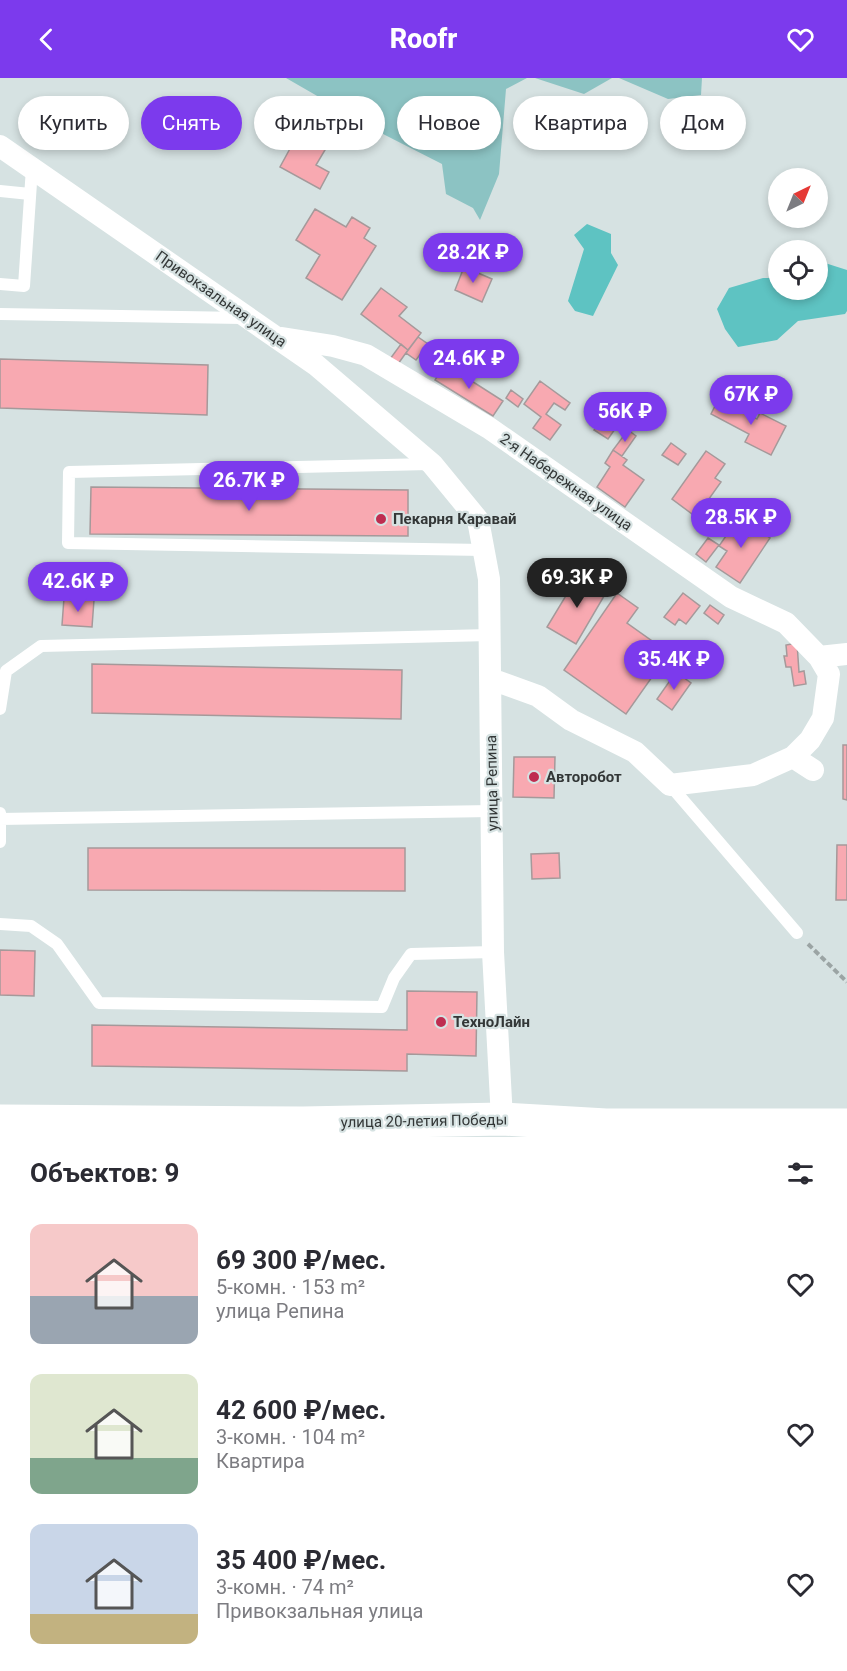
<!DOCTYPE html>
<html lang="ru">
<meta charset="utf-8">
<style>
:root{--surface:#fff;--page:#f7f7f7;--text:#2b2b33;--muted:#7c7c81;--accent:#7c3aed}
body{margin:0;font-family:Roboto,sans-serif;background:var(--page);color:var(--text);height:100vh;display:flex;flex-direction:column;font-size:22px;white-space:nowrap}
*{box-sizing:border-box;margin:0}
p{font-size:20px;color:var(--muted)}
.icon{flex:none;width:33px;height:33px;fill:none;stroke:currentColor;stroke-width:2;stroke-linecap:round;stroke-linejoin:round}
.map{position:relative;height:1059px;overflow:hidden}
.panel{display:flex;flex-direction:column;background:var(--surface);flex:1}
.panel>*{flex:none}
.top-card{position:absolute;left:18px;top:18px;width:812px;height:54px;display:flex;gap:12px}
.needle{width:39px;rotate:43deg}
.buttons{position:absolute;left:768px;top:90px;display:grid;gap:12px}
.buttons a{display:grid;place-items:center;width:60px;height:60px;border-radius:50%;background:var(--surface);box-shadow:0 3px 9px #0003;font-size:30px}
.price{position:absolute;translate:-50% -51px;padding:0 14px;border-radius:21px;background:var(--accent);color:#fff;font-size:20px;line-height:39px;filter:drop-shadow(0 2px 3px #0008)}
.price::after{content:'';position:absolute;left:50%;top:36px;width:18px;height:14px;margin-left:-9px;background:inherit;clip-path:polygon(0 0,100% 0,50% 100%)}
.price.on{background:#222;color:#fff}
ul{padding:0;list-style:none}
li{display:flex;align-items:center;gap:18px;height:150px;padding:0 30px}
li span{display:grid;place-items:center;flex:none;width:168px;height:120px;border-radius:12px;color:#555}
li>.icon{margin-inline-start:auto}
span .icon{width:72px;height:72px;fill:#fffc;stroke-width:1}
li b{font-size:26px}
h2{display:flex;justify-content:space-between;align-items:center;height:72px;padding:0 30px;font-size:26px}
.chip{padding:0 21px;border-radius:27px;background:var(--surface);box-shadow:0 3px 9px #0003;font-size:21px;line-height:54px}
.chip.on{background:var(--accent);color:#fff}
header{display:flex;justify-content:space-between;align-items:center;height:78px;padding:0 30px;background:var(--accent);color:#fff;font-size:27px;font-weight:800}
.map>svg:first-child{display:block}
.green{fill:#8cc3c3}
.forest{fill:#5ec3c2}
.building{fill:#f8a9b1;stroke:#a5999a;stroke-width:1.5}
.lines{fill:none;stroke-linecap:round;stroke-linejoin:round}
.path{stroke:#9ba4a4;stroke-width:4;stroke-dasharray:6 3;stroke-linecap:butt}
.service{stroke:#fff;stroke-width:12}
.minor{stroke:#fff;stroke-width:22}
.secondary{stroke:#fff;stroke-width:33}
.poi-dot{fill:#be2d50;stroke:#d6e2e2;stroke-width:2}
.labels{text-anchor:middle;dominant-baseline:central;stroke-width:4.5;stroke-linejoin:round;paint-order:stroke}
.street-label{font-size:15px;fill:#333737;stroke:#d6e2e2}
.poi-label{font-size:15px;font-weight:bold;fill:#333737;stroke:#d6e2e2;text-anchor:start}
</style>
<header><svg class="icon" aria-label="back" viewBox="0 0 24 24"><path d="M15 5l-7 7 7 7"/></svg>Roofr<svg class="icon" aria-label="heart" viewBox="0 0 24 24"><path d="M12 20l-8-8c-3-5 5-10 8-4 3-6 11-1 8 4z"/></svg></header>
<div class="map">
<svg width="847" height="1059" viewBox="0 0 847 1059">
<rect width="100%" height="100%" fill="#d6e2e2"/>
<path class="green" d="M286 0H527L506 11 499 96 480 142 473 130 446 116 442 86 385 57Z
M535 0H612L584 16Z
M619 0H702L701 17 668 21Z"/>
<path class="forest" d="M587 146 611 156V175L618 187 593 238 575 233 568 223 584 171 574 157Z
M825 185 847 192V233L845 236 798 243 777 262 738 269 725 251 717 231 729 210 763 200H778V212H818V191Z"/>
<path class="building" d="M298 56 325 72 316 87 329 94 320 111 280 89Z
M315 131 346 149 352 139 370 150 364 160 376 168 342 222 306 200 320 177 296 162Z
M464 189 492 201 482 224 455 212Z
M381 210 407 229 399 238 421 255 408 272 361 236Z
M418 259 428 266 416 282 406 275Z
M401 266 408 272 398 286 390 281Z
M0 281 208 287 207 337 0 330Z
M445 286 503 323 493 338 435 302Z
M540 303 570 325 565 332 554 325 546 336 561 347 550 362 533 350 541 339 524 326Z
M511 312 523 321 518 329 506 320Z
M719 320 757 341 760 335 786 348 771 377 745 364 749 356 711 336Z
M605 337 618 347 608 361 594 352Z
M628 352 636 358 622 378 613 372Z
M671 365 686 376 678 387 662 377Z
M613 372 627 382 623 387 644 402 625 429 597 409 610 389 605 385Z
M706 373 725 386 715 400 721 404 696 439 672 421Z
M91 409 408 412V458L90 456Z
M739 439 770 460 740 505 716 489 727 473 719 468Z
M708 460 719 467 706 484 696 476Z
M579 496 607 513 576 566 547 549Z
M617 515 638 530 627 545 669 575 626 636 564 592Z
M683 515 700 528 686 546 679 541 675 547 664 539Z
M64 520 94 522 92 549 62 547Z
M710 527 724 537 718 546 704 535Z
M797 565 799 594 804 593 806 606 794 608 791 589H786L784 578H787L786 567Z
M92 586 402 592 401 641 92 635Z
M676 594 691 605 672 632 657 621Z
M843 667H847V722L843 721Z
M514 679H555L554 720 513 719Z
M837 767H847V822H836Z
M88 770H405V813L88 812Z
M559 775 560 800 532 801 531 776Z
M0 872 35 873 34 918 0 917Z
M407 913 477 914 476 978 407 976V993L92 988V947L407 952Z"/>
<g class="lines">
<path class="path" d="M808 866 847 904"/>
<path class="service" d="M0 113 30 116
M0 206 24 208 32 90
M0 236 242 240
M430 386 69 394 68 465 484 472
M0 631 6 593 41 568 490 557
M670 707 797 855
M0 741 492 733
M0 764V735
M0 846 31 848 57 866 99 925 382 929 394 900 411 876 493 874"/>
<path class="minor" d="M0 68 316 287 432 386 478 442 489 501 493 874 502 1041
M282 260 333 268 366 277 489 350 731 519 786 545 819 579 829 596 823 640 810 662 793 679 753 697 670 707 635 674 571 642 538 618 491 601
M819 579 847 576
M793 679 813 692"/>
<path class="secondary" d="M0 1043 303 1045 502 1041 606 1047H847"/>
</g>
<g class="poi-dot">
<circle cx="381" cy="441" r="6"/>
<circle cx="534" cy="699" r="6"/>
<circle cx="441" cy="944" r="6"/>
</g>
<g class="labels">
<g class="street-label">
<text transform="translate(221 221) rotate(35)">Привокзальная улица</text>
<text transform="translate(566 404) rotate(35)">2-я Набережная улица</text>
<text transform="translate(492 705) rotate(-91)">улица Репина</text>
<text transform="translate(424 1043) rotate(-1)">улица 20-летия Победы</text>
</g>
<g class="poi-label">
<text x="393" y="441">Пекарня Каравай</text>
<text x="546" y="699">Авторобот</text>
<text x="453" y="944">ТехноЛайн</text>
</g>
</g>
</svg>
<div class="buttons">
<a><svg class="needle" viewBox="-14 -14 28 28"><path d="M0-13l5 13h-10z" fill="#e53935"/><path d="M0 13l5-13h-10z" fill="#7c7c81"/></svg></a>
<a><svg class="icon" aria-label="locate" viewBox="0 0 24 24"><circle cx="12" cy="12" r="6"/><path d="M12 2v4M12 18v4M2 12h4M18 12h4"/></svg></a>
</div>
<b class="price" style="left:473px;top:206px">28.2K ₽</b>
<b class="price" style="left:469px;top:312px">24.6K ₽</b>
<b class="price" style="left:751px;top:348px">67K ₽</b>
<b class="price" style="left:625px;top:365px">56K ₽</b>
<b class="price" style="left:249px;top:434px">26.7K ₽</b>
<b class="price" style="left:741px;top:471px">28.5K ₽</b>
<b class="price on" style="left:577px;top:531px">69.3K ₽</b>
<b class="price" style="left:78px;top:535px">42.6K ₽</b>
<b class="price" style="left:674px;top:613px">35.4K ₽</b>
<div class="top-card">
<a class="chip">Купить</a>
<a class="chip on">Снять</a>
<a class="chip">Фильтры</a>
<a class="chip">Новое</a>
<a class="chip">Квартира</a>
<a class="chip">Дом</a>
</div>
</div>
<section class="panel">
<h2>Объектов: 9<svg class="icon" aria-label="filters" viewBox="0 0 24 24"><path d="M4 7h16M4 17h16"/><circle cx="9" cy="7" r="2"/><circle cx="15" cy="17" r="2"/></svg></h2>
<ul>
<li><span style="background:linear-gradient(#f6c9c9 60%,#9aa5b1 0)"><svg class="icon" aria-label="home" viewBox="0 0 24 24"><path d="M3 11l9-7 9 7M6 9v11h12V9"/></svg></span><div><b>69 300 ₽/мес.</b><p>5-комн. · 153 m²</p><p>улица Репина</p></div><svg class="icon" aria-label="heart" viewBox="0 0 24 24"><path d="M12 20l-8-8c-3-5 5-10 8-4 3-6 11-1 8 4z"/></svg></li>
<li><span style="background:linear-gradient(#dfe7d0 70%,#7fa58c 0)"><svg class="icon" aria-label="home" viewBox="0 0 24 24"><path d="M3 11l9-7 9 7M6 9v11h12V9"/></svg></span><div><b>42 600 ₽/мес.</b><p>3-комн. · 104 m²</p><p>Квартира</p></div><svg class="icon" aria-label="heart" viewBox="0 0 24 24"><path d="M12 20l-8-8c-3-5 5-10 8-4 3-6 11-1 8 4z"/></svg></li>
<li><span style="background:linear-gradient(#c9d6e8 75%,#c2b280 0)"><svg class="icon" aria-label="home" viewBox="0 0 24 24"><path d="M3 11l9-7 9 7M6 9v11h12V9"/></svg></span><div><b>35 400 ₽/мес.</b><p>3-комн. · 74 m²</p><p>Привокзальная улица</p></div><svg class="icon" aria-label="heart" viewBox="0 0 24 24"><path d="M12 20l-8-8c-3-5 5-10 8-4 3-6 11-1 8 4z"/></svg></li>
</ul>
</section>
